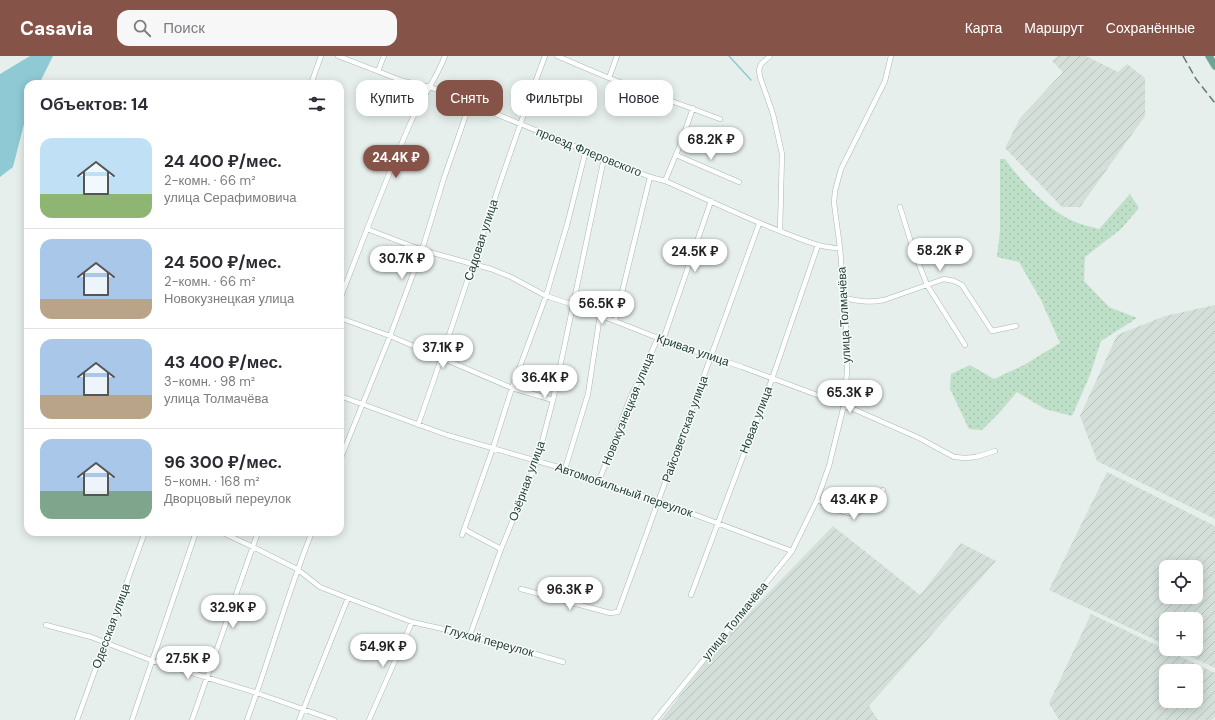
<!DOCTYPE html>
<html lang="ru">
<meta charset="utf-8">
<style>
:root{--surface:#fff;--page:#f7f7f7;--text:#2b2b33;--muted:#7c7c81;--line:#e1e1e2;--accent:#855347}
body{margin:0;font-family:"DM Sans",sans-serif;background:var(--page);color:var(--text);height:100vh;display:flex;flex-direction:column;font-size:15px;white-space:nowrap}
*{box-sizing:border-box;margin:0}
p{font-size:13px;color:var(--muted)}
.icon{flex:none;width:22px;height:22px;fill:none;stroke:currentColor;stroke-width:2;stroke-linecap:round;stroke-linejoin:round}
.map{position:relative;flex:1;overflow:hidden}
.drawer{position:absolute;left:24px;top:24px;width:320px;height:456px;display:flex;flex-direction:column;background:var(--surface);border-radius:12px;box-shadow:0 2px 10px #0003}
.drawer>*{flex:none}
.banner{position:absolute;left:356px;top:24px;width:380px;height:36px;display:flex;gap:8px}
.buttons{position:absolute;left:1159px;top:504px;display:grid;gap:8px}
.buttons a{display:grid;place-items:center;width:44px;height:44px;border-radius:8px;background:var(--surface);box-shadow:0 2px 10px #0003;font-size:20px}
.price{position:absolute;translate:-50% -34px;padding:0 9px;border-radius:14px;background:#fff;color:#222;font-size:13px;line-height:26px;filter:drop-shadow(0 1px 2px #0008)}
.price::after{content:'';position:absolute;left:50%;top:24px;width:12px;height:9px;margin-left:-6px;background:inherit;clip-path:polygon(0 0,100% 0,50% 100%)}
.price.current{background:var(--accent);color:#fff}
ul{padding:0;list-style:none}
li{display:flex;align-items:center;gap:12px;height:100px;padding:0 16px}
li+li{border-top:1px solid var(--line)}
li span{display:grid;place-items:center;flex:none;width:112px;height:80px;border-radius:12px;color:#555}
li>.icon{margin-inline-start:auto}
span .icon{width:48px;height:48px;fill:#fffc;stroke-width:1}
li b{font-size:17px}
h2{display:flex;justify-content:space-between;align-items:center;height:48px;padding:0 16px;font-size:17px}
.tag{padding:0 14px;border-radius:12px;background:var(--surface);box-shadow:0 2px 10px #0003;font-size:14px;line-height:36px}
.tag.current{background:var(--accent);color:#fff}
header{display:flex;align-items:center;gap:24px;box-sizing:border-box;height:56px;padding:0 20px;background:var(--accent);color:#fff}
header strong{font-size:19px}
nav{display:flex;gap:22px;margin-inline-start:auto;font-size:14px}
.search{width:280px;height:36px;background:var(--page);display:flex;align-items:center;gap:10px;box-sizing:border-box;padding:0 14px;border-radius:12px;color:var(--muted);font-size:15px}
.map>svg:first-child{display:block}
.industrial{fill:url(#industrial-furrows);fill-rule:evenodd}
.grass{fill:url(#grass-dots)}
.water{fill:#8ec9d4}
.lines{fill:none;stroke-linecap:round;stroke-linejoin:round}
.stream{stroke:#8ec9d4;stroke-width:1.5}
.minor-casing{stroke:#a8b8b2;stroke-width:5.5}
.primary-casing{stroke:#c2cac8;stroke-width:8}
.minor{stroke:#fff;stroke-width:4.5}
.primary{stroke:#6aa596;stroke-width:7}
.rail{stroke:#5f7d75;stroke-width:1.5;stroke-dasharray:8 4;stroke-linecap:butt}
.labels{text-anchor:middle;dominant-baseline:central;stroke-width:3;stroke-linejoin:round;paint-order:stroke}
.street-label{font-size:12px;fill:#24423a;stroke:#f7fbf9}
</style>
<header>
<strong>Casavia</strong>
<div class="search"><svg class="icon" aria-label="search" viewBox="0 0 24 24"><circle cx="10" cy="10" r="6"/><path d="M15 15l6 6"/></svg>Поиск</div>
<nav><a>Карта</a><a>Маршрут</a><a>Сохранённые</a></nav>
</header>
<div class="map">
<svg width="1215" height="664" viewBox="0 0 1215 664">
<defs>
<pattern id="industrial-furrows" width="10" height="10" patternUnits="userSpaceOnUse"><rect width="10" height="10" fill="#d4dfda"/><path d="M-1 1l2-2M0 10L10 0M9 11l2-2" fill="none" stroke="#b6c1bc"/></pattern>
<pattern id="grass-dots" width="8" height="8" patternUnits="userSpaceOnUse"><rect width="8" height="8" fill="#bfe0c8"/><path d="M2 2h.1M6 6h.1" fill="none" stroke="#a4c1ad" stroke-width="1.8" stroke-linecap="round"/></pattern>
</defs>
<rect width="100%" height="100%" fill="#e6efeb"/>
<path class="industrial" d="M1057 0H1086L1118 16 1127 8 1145 22V60L1080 151H1062L1005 92 1020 62 1063 16 1052 5Z
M1215 249V463L1097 405 1080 360 1117 279 1165 260Z
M1107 416 1215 470V612L1174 593H1196V563H1166V589L1049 534ZM1166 511H1196V541H1166Z
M833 470 920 539 961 487 996 505 869 650 878 664H661L724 583Z
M1091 558 1215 617V661L1212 664H1059L1049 647ZM1166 615H1196V645H1166Z"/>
<path class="grass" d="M1000 103H1005C1020 124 1042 148 1065 161 1075 167 1088 170 1099 173L1130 138 1139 152 1121 173 1085 201 1084 225 1109 251 1137 262 1101 285 1090 319 1072 360 1045 353 1017 336 999 357 982 374 969 373 950 333 951 318 970 309 994 323 1024 309 1060 287 1041 244 1019 206 997 201 1000 175Z"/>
<path class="water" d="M30 0H53L39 28H28V52L13 111 0 121V18Z"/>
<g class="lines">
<path class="stream" d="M729 0 751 24"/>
<defs>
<path id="minor" d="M338 0 403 25 430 31 650 121 665 125C707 143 747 163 790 179 806 185 822 192 840 192
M557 0 609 22 720 63
M770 0 761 8 759 14 760 21 773 58 782 98 780 175
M378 15 384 0
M609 22 617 0
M311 28 321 0
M676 99 739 126
M665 125 680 89 693 52
M900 151 913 193 927 229 965 289
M367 173 422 194 491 213 511 221 546 240 574 249 663 284 742 311 844 349 919 382 954 401 965 402 976 401 995 395
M844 242C858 245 870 247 884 244L944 223 954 225 962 229 992 275 1016 270
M340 243C363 184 385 125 410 68 420 44 436 24 445 0
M340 262 390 280 512 332 553 344
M615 265 650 121
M663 284 711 145
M340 340 447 379 565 413 658 445 792 495
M418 369C462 246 499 122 545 0
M340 404 390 280 422 194 444 122 470 47
M565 413 588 338 600 259
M599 425 629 345 658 282
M817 444C829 449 846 461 859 456 866 454 878 440 883 434
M465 473 469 476 501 493
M221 476 253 491 297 513 320 531 348 542 412 566 470 579 563 606
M462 479 493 392 512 332 546 240 567 169 586 94
M521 533 610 557 618 556 759 168
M691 539 772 323 818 189
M46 569 91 581 153 605 257 637 334 664
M470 579 501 493 537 405 553 344 604 102
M77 664 145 476
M132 664 196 476
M192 664 258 476
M247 664C270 602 287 538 312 476
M299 664 348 542
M369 664 412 566
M655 664 792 495 817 444 829 410 844 349 847 316V282L840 192 834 147 835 135 841 113 885 25 891 0"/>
<path id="primary" d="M1209 0 1215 10"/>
</defs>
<use href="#minor" class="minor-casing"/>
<use href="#primary" class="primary-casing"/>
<use href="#minor" class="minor"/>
<use href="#primary" class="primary"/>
<path class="rail" d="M1183 0 1196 23 1215 47"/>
</g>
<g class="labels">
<g class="street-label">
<text transform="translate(589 96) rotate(22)">проезд Флеровского</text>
<text transform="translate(481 184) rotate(-72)">Садовая улица</text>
<text transform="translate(844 259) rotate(-93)">улица Толмачёва</text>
<text transform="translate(693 294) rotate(19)">Кривая улица</text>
<text transform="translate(628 353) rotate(-68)">Новокузнецкая улица</text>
<text transform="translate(756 364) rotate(-69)">Новая улица</text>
<text transform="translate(685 373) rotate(-70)">Райсоветская улица</text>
<text transform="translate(527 425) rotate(-70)">Озёрная улица</text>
<text transform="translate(624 434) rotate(19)">Автомобильный переулок</text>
<text transform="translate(735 565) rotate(-51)">улица Толмачёва</text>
<text transform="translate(111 570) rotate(-70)">Одесская улица</text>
<text transform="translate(489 585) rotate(15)">Глухой переулок</text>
</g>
</g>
</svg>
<div class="buttons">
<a><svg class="icon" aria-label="locate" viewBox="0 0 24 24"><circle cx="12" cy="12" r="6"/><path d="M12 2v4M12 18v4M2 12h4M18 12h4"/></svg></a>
<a>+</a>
<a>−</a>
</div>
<b class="price" style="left:711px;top:105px">68.2K ₽</b>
<b class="price current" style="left:396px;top:123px">24.4K ₽</b>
<b class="price" style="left:940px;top:216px">58.2K ₽</b>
<b class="price" style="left:695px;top:217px">24.5K ₽</b>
<b class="price" style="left:402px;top:224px">30.7K ₽</b>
<b class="price" style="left:602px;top:269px">56.5K ₽</b>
<b class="price" style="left:443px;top:313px">37.1K ₽</b>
<b class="price" style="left:545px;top:343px">36.4K ₽</b>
<b class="price" style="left:850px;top:358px">65.3K ₽</b>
<b class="price" style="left:854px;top:465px">43.4K ₽</b>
<b class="price" style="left:570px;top:555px">96.3K ₽</b>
<b class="price" style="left:233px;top:573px">32.9K ₽</b>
<b class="price" style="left:383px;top:612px">54.9K ₽</b>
<b class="price" style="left:188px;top:624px">27.5K ₽</b>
<div class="banner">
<a class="tag">Купить</a>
<a class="tag current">Снять</a>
<a class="tag">Фильтры</a>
<a class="tag">Новое</a>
</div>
<section class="drawer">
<h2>Объектов: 14<svg class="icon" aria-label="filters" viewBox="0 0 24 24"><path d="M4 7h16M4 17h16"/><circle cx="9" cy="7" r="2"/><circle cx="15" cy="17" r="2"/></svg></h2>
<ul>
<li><span style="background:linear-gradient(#bfe0f5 70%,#8fb573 0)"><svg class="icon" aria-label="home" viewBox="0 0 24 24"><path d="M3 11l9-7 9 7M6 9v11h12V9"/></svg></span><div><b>24 400 ₽/мес.</b><p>2-комн. · 66 m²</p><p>улица Серафимовича</p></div></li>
<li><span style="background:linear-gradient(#a9c7e8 75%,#b9a48a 0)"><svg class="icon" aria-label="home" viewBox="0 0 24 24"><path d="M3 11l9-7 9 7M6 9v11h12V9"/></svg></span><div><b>24 500 ₽/мес.</b><p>2-комн. · 66 m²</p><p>Новокузнецкая улица</p></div></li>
<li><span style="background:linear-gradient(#a9c7e8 70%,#b9a48a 0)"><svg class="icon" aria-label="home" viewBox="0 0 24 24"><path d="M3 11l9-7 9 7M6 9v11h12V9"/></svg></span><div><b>43 400 ₽/мес.</b><p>3-комн. · 98 m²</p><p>улица Толмачёва</p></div></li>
<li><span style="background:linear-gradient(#a9c7e8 65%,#7fa58c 0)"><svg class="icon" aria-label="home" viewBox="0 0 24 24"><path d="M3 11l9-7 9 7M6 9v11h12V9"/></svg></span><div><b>96 300 ₽/мес.</b><p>5-комн. · 168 m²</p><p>Дворцовый переулок</p></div></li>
</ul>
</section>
</div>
